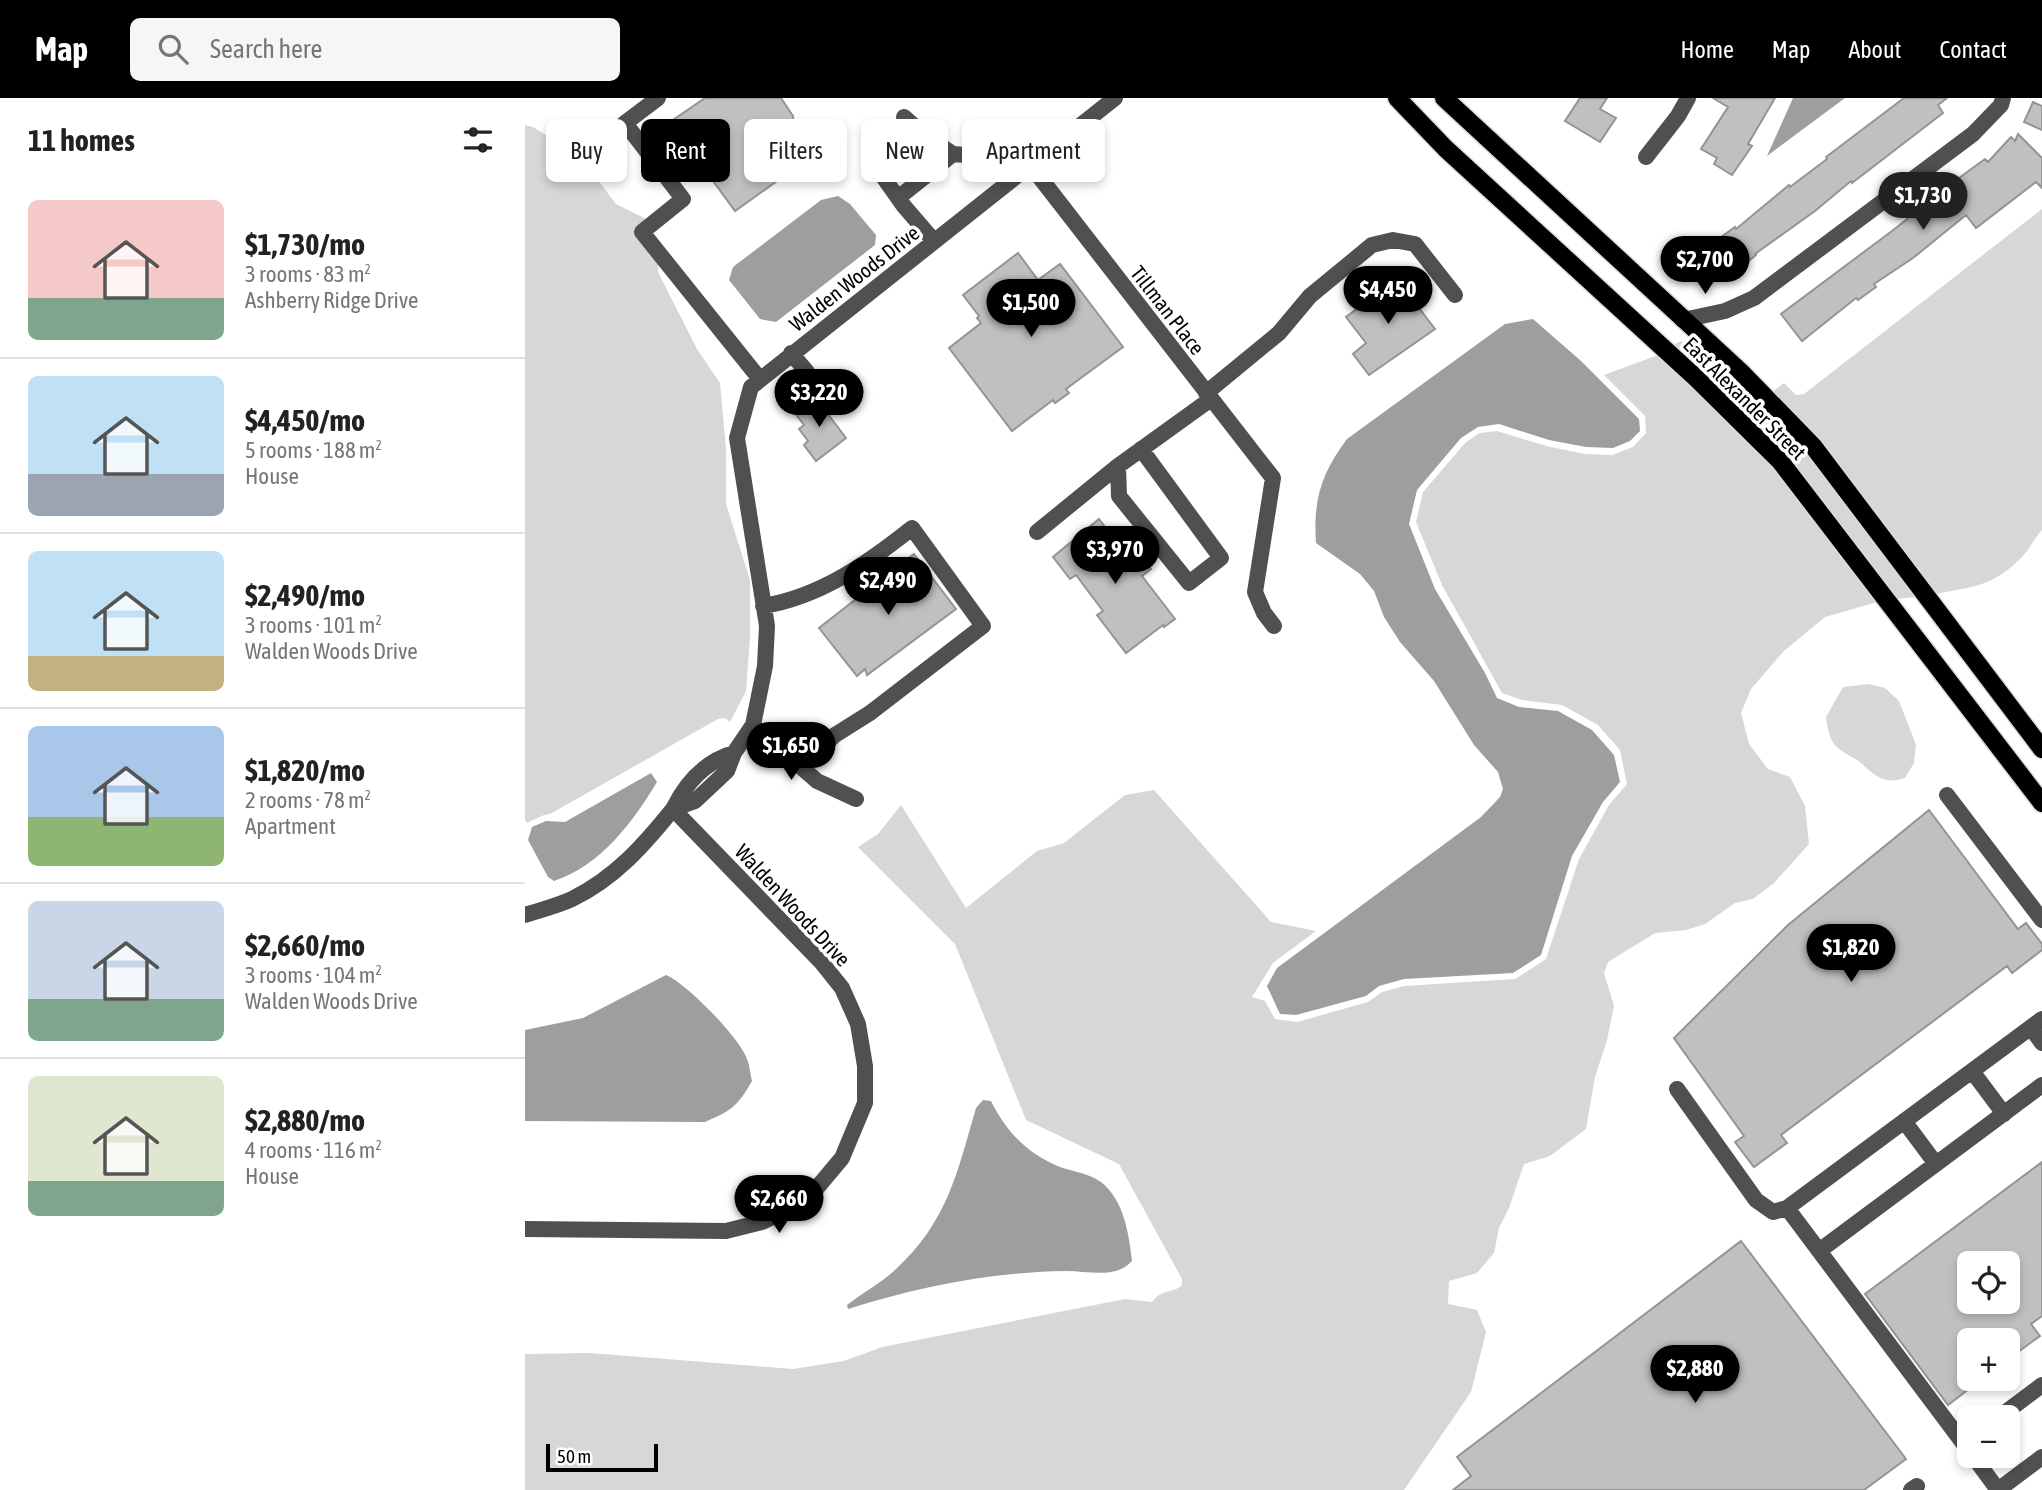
<!DOCTYPE html>
<meta charset="utf-8">
<style>
:root{--surface:#fff;--page:#f6f6f6;--text:#222;--muted:#767676;--line:#e0e0e0;--accent:#000}
body{margin:0;font-family:"Asap Condensed",sans-serif;background:var(--page);color:var(--text);height:100vh;display:flex;flex-direction:column;font-size:26px;white-space:nowrap}
*{box-sizing:border-box;margin:0}
p{font-size:23px;color:var(--muted)}
.icon{flex:none;width:38px;height:38px;fill:none;stroke:currentColor;stroke-width:2;stroke-linecap:round;stroke-linejoin:round}
.map{position:relative;flex:1;overflow:hidden}
.drawer{display:flex;flex-direction:column;background:var(--surface);width:525px}
.drawer>*{flex:none}
.guide{position:absolute;left:21px;top:21px;width:665px;height:63px;display:flex;gap:14px}
.controls{position:absolute;left:1432px;top:1153px;display:grid;gap:14px}
.controls a{display:grid;place-items:center;width:63px;height:63px;border-radius:10px;background:var(--surface);box-shadow:0 4px 10px #0003;font-size:35px}
.scale{position:absolute;left:21px;bottom:18px;width:112px;box-sizing:border-box;padding-left:7px;border:4px solid #000;border-top:0;font-size:19px;line-height:24px;white-space:nowrap;color:#000;-webkit-text-stroke:5px #fff;paint-order:stroke}
.price{position:absolute;translate:-50% -60px;padding:0 16px;border-radius:24px;background:var(--accent);color:#fff;font-size:23px;line-height:46px;filter:drop-shadow(0 2px 4px #0008)}
.price::after{content:'';position:absolute;left:50%;top:42px;width:21px;height:16px;margin-left:-10px;background:inherit;clip-path:polygon(0 0,100% 0,50% 100%)}
.price.selected{background:#222;color:#fff}
ul{padding:0;list-style:none}
li{display:flex;align-items:center;gap:21px;height:175px;padding:0 28px}
li+li{border-top:2px solid var(--line)}
li span{display:grid;place-items:center;flex:none;width:196px;height:140px;border-radius:10px;color:#555}
li>.icon{margin-inline-start:auto}
span .icon{width:84px;height:84px;fill:#fffc;stroke-width:1}
li b{font-size:30px}
h2{display:flex;justify-content:space-between;align-items:center;height:84px;padding:0 28px;font-size:30px}
.tag{padding:0 24px;border-radius:10px;background:var(--surface);box-shadow:0 4px 10px #0003;font-size:24px;line-height:63px}
.tag.selected{background:var(--accent);color:#fff}
header{display:flex;align-items:center;gap:42px;box-sizing:border-box;height:98px;padding:0 35px;background:var(--accent);color:#fff}
header strong{font-size:33px}
nav{display:flex;gap:38px;margin-inline-start:auto;font-size:24px}
.search{width:490px;height:63px;background:var(--page);display:flex;align-items:center;gap:18px;box-sizing:border-box;padding:0 24px;border-radius:10px;color:var(--muted);font-size:26px}
main{display:flex;flex:1;min-height:0}
.map>svg:first-child{display:block}
.green{fill:#d7d7d7}
.water{fill:#9e9e9e}
.building{fill:#c0c0c0;stroke:#949494;stroke-width:2;fill-rule:evenodd}
.lines{fill:none;stroke-linecap:round;stroke-linejoin:round}
.major-casing{stroke:#dbdbdb;stroke-width:21}
.minor{stroke:#505050;stroke-width:16}
.major{stroke:#000;stroke-width:18}
.labels{text-anchor:middle;dominant-baseline:central;stroke-width:7;stroke-linejoin:round;paint-order:stroke}
.street-label{font-size:21px;fill:#000;stroke:#fff}
</style>
<header>
<strong>Map</strong>
<div class="search"><svg class="icon" aria-label="search" viewBox="0 0 24 24"><circle cx="10" cy="10" r="6"/><path d="M15 15l6 6"/></svg>Search here</div>
<nav><a>Home</a><a>Map</a><a>About</a><a>Contact</a></nav>
</header>
<main>
<section class="drawer">
<h2>11 homes<svg class="icon" aria-label="filters" viewBox="0 0 24 24"><path d="M4 7h16M4 17h16"/><circle cx="9" cy="7" r="2"/><circle cx="15" cy="17" r="2"/></svg></h2>
<ul>
<li><span style="background:linear-gradient(#f6c9c9 70%,#7fa58c 0)"><svg class="icon" aria-label="home" viewBox="0 0 24 24"><path d="M3 11l9-7 9 7M6 9v11h12V9"/></svg></span><div><b>$1,730/mo</b><p>3 rooms · 83 m²</p><p>Ashberry Ridge Drive</p></div></li>
<li><span style="background:linear-gradient(#bfe0f5 70%,#9aa5b1 0)"><svg class="icon" aria-label="home" viewBox="0 0 24 24"><path d="M3 11l9-7 9 7M6 9v11h12V9"/></svg></span><div><b>$4,450/mo</b><p>5 rooms · 188 m²</p><p>House</p></div></li>
<li><span style="background:linear-gradient(#bfe0f5 75%,#c2b280 0)"><svg class="icon" aria-label="home" viewBox="0 0 24 24"><path d="M3 11l9-7 9 7M6 9v11h12V9"/></svg></span><div><b>$2,490/mo</b><p>3 rooms · 101 m²</p><p>Walden Woods Drive</p></div></li>
<li><span style="background:linear-gradient(#a9c7e8 65%,#8fb573 0)"><svg class="icon" aria-label="home" viewBox="0 0 24 24"><path d="M3 11l9-7 9 7M6 9v11h12V9"/></svg></span><div><b>$1,820/mo</b><p>2 rooms · 78 m²</p><p>Apartment</p></div></li>
<li><span style="background:linear-gradient(#c9d6e8 70%,#7fa58c 0)"><svg class="icon" aria-label="home" viewBox="0 0 24 24"><path d="M3 11l9-7 9 7M6 9v11h12V9"/></svg></span><div><b>$2,660/mo</b><p>3 rooms · 104 m²</p><p>Walden Woods Drive</p></div></li>
<li><span style="background:linear-gradient(#dfe7d0 75%,#7fa58c 0)"><svg class="icon" aria-label="home" viewBox="0 0 24 24"><path d="M3 11l9-7 9 7M6 9v11h12V9"/></svg></span><div><b>$2,880/mo</b><p>4 rooms · 116 m²</p><p>House</p></div></li>
</ul>
</section>
<div class="map">
<svg width="1517" height="1392" viewBox="0 0 1517 1392">
<rect width="100%" height="100%" fill="#fff"/>
<path class="green" d="M0 27 8 29 43 51 70 78 91 106 123 122 135 150 133 174 172 251 195 285 201 351V406L225 482V540L221 593 205 624 200 620 193 621 25 716 19 717 2 725 0 722Z
M1517 111V432C1509 440 1505 451 1497 459 1467 489 1450 488 1411 496L1247 294 1259 285 1271 297 1279 296Z
M1156 243 1229 307 1234 305 1281 354 1391 499 1371 501 1262 357 1148 247Z
M1133 257 1248 369 1352 504 1300 519 1259 553 1226 591 1216 615 1224 646 1243 671 1265 679 1280 708 1284 746 1249 785 1228 801 1210 805 1180 826 1161 832 1130 835 1083 864 1079 875 1089 908 1082 942 1070 979 1061 1031 1025 1058 999 1066 984 1110 974 1130 969 1155 952 1175 924 1183 923 1206 952 1212 961 1234 946 1294 879 1392H0V1256L65 1255 268 1271 319 1263 357 1249 600 1201 627 1204C639 1189 646 1197 657 1187V1181L594 1066 501 1022 430 846 333 749 353 736 376 707 441 810 512 753 539 745 600 697 629 692 746 824 791 833 748 865 727 899 740 903 750 921 772 924 843 904 857 894 879 888 990 881 1021 861 1054 761 1084 707 1102 686 1095 652 1073 627 1037 607 997 602 977 595 917 487 891 424 898 394 941 344 955 335 972 333 1021 348 1060 356 1087 357 1108 349 1121 335 1120 318 1079 277Z
M1344 586 1360 590 1374 603 1391 647 1389 665 1380 680C1360 687 1350 678 1336 665 1328 658 1316 655 1309 646 1304 639 1302 627 1301 619L1318 589Z"/>
<path class="water" d="M1268 0H1320L1242 58Z
M313 98 325 106 351 137 350 147 251 224 235 221 204 182 208 169 296 102Z
M1008 221 1056 263 1114 321 1115 333 1105 343 1088 350 1061 349 1024 342 974 326 953 329 936 340 892 392 884 426 910 491 960 575 972 600 994 609 1033 613 1067 632 1089 657 1095 684 1078 704 1047 758 1016 857 988 875 879 881 854 888 841 898 771 917 755 916 742 888 752 870 956 719 975 699 978 691 973 674 949 647 909 583 875 544 859 519 849 493 835 476 791 445C788 402 796 376 822 341L980 226Z
M126 675 132 684C108 724 75 768 29 783L23 779 3 742 7 729 21 723 40 724Z
M141 877C161 885 215 940 222 961 225 968 225 976 227 983 212 1009 207 1012 180 1024L0 1023V932L58 920Z
M458 1002 466 1003C481 1033 502 1056 535 1069 547 1073 565 1076 576 1084 599 1102 604 1136 607 1163 591 1181 564 1173 541 1173 468 1174 392 1189 323 1211L322 1207C337 1195 355 1186 370 1172 423 1123 432 1075 451 1010Z"/>
<path class="building" d="M180 0H256L268 18 270 38 287 58 210 113 145 24Z
M1055 0H1082L1075 11 1091 20 1075 44 1040 23Z
M1188 0H1250L1223 46 1227 48 1207 77 1189 66 1192 60 1176 51 1203 9Z
M1379 0H1422L1413 7 1418 15 1327 85 1326 83 1290 113 1230 156 1231 157 1220 166 1217 164 1213 168 1192 142 1210 129 1211 131 1264 87 1265 89 1302 61 1301 59Z
M1508 4 1517 8V32L1499 24Z
M1493 36 1517 60V90L1511 84 1451 130 1441 117 1388 160 1349 186 1351 189 1333 202 1331 200 1277 243 1256 216 1367 133 1438 77 1460 61 1463 64 1486 39 1490 43Z
M493 155 513 182 535 166 598 249 541 291 544 295 530 305 528 302 487 333 424 250 456 225 452 220 454 218 438 197Z
M872 181 884 197 886 195 893 205 891 206 910 231 844 277 828 256 841 245 821 219Z
M290 299 321 340 291 363 279 347 283 343 274 331 279 327 269 314Z
M574 421 607 464 616 458 626 471 617 478 650 521 639 529 638 527 601 555 572 517 578 513 551 477 545 481 528 459Z
M389 456 431 511 342 577 340 571 332 578 294 530Z
M1404 712 1493 831 1501 825 1517 846V852L1487 875 1482 868 1256 1037 1262 1045 1229 1069 1210 1044 1219 1038 1149 940 1263 827Z
M1517 1064V1218L1506 1226 1515 1238 1482 1262V1242H1444V1281H1457L1423 1307 1340 1196ZM1444 1166H1482V1204H1444Z
M1216 1143 1381 1361 1339 1392H928L946 1378 932 1359Z"/>
<g class="lines">
<defs>
<path id="major" d="M872 0 921 51 1171 280 1255 363 1517 705
M919 0 1216 274 1288 348 1517 651"/>
</defs>
<use href="#major" class="major-casing"/>
<path class="minor" d="M133 0 100 25 158 101 117 134 234 280
M379 19 397 35 428 56 453 58 506 68 748 380 730 494 739 515 749 528
M344 59 378 107 409 143
M1121 59 1153 18 1163 0
M56 60 100 25
M373 100 428 56
M1158 222 1200 213 1229 200 1448 36 1476 7 1478 0
M266 255 282 274
M681 295 754 235 785 198 847 147 868 142 890 146 930 197
M616 351 696 460 664 485 594 398 593 368 686 301
M512 434 593 368
M238 508C295 499 343 465 387 430L458 528 345 615 310 637 275 668
M228 627 292 683 331 701
M1422 697 1517 822
M148 711 170 703 202 673 209 655 228 627 240 568 242 528 212 340 226 289 590 0
M148 711C161 685 181 663 209 655
M0 817C15 812 32 808 47 801 90 780 119 747 148 711L297 865 317 890 333 926 340 968V1005L317 1060 291 1091 264 1111 237 1124 201 1133 0 1131
M1506 930 1517 945
M1447 973 1479 1016
M1152 991 1231 1102 1248 1114 1262 1110
M1379 1023 1411 1066
M1294 1153 1517 987
M1473 1320 1517 1287
M1444 1353 1262 1110 1517 921
M1448 1358 1473 1392
M1386 1392 1392 1388
M1473 1392 1517 1359"/>
<use href="#major" class="major"/>
</g>
<g class="labels">
<g class="street-label">
<text transform="translate(329 180) rotate(-38)">Walden Woods Drive</text>
<text transform="translate(643 212) rotate(52)">Tillman Place</text>
<text transform="translate(1220 300) rotate(45)">East Alexander Street</text>
<text transform="translate(268 807) rotate(47)">Walden Woods Drive</text>
</g>
</g>
</svg>
<div class="controls">
<a><svg class="icon" aria-label="locate" viewBox="0 0 24 24"><circle cx="12" cy="12" r="6"/><path d="M12 2v4M12 18v4M2 12h4M18 12h4"/></svg></a>
<a>+</a>
<a>−</a>
</div>
<div class="scale">50 m</div>
<b class="price selected" style="left:1398px;top:134px">$1,730</b>
<b class="price" style="left:1180px;top:198px">$2,700</b>
<b class="price" style="left:863px;top:228px">$4,450</b>
<b class="price" style="left:506px;top:241px">$1,500</b>
<b class="price" style="left:294px;top:331px">$3,220</b>
<b class="price" style="left:590px;top:488px">$3,970</b>
<b class="price" style="left:363px;top:519px">$2,490</b>
<b class="price" style="left:266px;top:684px">$1,650</b>
<b class="price" style="left:1326px;top:886px">$1,820</b>
<b class="price" style="left:254px;top:1137px">$2,660</b>
<b class="price" style="left:1170px;top:1307px">$2,880</b>
<div class="guide">
<a class="tag">Buy</a>
<a class="tag selected">Rent</a>
<a class="tag">Filters</a>
<a class="tag">New</a>
<a class="tag">Apartment</a>
</div>
</div>
</main>
